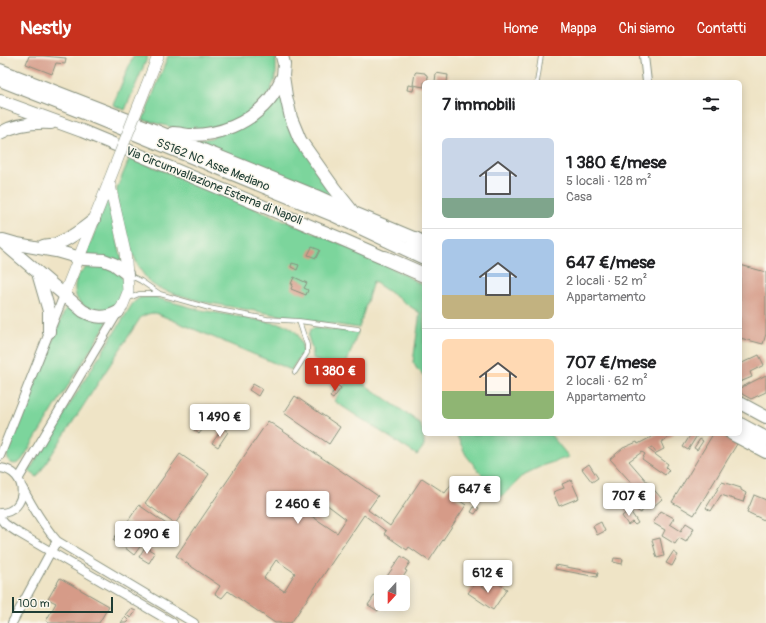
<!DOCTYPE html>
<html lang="it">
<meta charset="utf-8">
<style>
:root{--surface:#fff;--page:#f6f6f6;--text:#202124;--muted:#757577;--line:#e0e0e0;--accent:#c8321e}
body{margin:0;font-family:Pangolin,sans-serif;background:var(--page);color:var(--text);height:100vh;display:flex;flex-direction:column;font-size:15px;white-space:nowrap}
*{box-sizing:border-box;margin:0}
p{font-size:13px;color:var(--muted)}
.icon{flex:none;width:22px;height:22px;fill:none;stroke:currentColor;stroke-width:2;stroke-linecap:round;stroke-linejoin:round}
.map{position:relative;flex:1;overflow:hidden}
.details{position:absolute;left:422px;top:24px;width:320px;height:356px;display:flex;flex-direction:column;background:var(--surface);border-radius:6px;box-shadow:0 2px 10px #0003}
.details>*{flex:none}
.needle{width:26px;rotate:201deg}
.tools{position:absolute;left:374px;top:519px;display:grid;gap:8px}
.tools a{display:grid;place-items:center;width:36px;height:36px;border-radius:6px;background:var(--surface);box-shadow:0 2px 10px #0003;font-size:20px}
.scale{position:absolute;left:12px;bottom:10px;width:101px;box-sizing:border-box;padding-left:4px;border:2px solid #1f3d34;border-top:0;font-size:11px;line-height:14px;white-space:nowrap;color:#1f3d34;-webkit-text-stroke:3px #fbf7ec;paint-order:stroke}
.price{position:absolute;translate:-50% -34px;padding:0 9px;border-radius:4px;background:#fff;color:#222;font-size:13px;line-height:26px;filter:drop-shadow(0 1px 2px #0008)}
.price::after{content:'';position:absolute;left:50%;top:24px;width:12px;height:9px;margin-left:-6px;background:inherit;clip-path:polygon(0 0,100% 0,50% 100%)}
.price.on{background:var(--accent);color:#fff}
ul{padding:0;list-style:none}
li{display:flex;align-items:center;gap:12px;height:100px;padding:0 20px}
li+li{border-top:1px solid var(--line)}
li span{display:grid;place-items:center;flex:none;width:112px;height:80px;border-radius:6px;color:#555}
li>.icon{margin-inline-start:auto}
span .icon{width:48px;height:48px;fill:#fffc;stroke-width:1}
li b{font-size:17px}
h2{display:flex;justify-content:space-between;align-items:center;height:48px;padding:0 20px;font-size:17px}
header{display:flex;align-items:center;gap:24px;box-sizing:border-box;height:56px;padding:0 20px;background:var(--accent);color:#fff}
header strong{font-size:19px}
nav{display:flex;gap:22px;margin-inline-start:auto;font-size:14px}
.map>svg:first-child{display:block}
.green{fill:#7bd59c;stroke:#4d8968}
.building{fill:#d69b88;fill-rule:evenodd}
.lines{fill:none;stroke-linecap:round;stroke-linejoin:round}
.lane-casing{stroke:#87907d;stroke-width:5.5}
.street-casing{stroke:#87907d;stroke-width:10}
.secondary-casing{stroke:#87907d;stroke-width:12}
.primary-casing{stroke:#87907d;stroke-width:14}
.highway-casing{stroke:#87907d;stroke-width:16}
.lane{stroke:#fff;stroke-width:4}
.street{stroke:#fff;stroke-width:8}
.secondary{stroke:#fff;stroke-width:11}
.primary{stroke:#fff;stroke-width:12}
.highway{stroke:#fff;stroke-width:14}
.secondary-bridge-casing{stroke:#87907d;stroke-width:12;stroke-linecap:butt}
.secondary-bridge{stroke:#fff;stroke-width:11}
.labels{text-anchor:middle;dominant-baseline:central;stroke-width:3;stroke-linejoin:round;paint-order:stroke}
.street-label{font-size:12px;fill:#1f3d34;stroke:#fbf7ec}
</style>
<header>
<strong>Nestly</strong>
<nav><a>Home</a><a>Mappa</a><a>Chi siamo</a><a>Contatti</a></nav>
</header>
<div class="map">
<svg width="766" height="567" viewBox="0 0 766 567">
<rect width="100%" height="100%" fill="#fbf7ec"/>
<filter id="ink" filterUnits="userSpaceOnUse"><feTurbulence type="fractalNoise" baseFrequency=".025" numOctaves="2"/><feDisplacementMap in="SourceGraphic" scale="8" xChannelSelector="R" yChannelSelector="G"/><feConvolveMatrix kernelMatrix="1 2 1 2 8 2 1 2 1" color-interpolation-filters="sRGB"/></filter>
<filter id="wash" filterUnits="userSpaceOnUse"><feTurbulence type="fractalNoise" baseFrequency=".012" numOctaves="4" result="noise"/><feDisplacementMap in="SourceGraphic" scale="16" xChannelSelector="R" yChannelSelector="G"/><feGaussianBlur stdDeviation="0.9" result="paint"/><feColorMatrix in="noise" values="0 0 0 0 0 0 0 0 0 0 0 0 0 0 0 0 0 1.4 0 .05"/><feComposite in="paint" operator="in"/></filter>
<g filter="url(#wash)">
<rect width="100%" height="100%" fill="#efe4c6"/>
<path class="green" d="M133 0H148L125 54 113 49Z
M168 0H276V17L275 23 269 38 239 65 197 75 179 73 143 64Z
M280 33 284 44 338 144 194 85 211 82Z
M130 101 373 201 424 230V320L417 313 413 306 420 257 373 225 359 272 312 265 204 246 172 237 158 232 149 226 139 212 123 175 117 148V132Z
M106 146H108L123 208 86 199Z
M94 208 117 214 125 226 122 245 111 255 91 256C87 252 81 248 77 243 76 240 75 236 75 233 74 221 83 211 94 208Z
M146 241H153L201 254 286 269 294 274 298 279 302 289V297L291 314 158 258C151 256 147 258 141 261L37 421 29 415 95 307 133 247 139 242Z
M67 249 107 265V267L22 404C15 411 7 408 7 397Z
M315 272 358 276 344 314 410 360 419 367 422 373 424 385V390L417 399 334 345 347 325 312 301V293L308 280 311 273Z
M456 378H550L569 401 544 409 525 418 500 442 466 399Z"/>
<g id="blocks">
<path class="building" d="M29 0H43L66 2 65 8 56 7 52 18 26 8Z
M416 16 425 17V18L427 19V21H428L427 26H424V31L413 29 415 17Z
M436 17 448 19 447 26H435Z
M408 29 414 30 413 35 407 34Z
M312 191 320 194 316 202 308 199Z
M292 207 299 209 297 214 291 211Z
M740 209 766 216V278L763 288 740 282Z
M294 221 307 227 304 232 308 234 306 239 291 233 293 228H291Z
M759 299 764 309 750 316 752 321 740 326V308Z
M766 319V336L751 343 742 338 740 332Z
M253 328 262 333 258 340 249 334Z
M337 329 341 332 333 343 330 341Z
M295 340 340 371 329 388 284 357Z
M198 365 205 370 199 378 193 373Z
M268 365 378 440 368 454 390 470 422 422 445 437 456 422 460 424 451 439 466 449 429 505 409 491 407 494 384 478 386 475 364 459 291 567H275L228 535 222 542 215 538 220 530 176 500ZM318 442 346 463 337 477 307 457ZM276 504 295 517 284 535 264 522Z
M223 372 228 376 218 391 212 387Z
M657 378H675L661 386 664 393 656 397 652 391 648 393 668 408 666 411 669 414 665 419 642 403 645 398 642 396 629 405 662 443 653 451 610 403 623 392 637 386 638 388Z
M691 378H698L688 394 683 391Z
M713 378H720L737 388 694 459 672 446Z
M700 383 703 385 697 394 694 392Z
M180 398 209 418 175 468 145 447Z
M589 408 598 422 592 426 582 413Z
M571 424 579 442 559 450 553 436 564 432 562 428Z
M722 426 741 432V434L746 437 743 446 721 439 711 455 706 452Z
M754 439 766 444V465L747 456Z
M638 445 645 450 641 457 633 452Z
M139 449 172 472 161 488 128 465Z
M475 449 479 452 475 458 471 456Z
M627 450 638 467 635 469 632 466 628 469 622 460 626 457 624 453Z
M661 455 674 462 670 468 681 475 686 467 694 472 686 486 679 482 675 488 662 480 665 474 653 467Z
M601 466 605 475 597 479 593 470Z
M120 474 130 480 123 491 113 484Z
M131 481 142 488 134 499 124 491Z
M660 482 664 500 657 502 652 484Z
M145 491 155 497 149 507 139 501Z
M673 496 678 499 672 510 666 507Z
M401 500 410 506 405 514 407 515 400 526H383Z
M614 502 623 503 622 508 613 506Z
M556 509 598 517 597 521 555 513Z
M60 522 109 550 99 567H49L46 565 56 547 48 543Z
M494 525 507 533 493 554 468 537 476 526 488 534Z
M381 530V548H383L378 555 368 549Z
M131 553 136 555 131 562 126 559Z
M125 561 129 565 127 567H121Z"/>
</g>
</g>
<g filter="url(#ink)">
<use href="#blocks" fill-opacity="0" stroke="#87907d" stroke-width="1"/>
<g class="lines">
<defs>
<path id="lane" d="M537 26 541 0
M129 219 141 225 160 238 209 252 267 263 299 265 358 273
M127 243 139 238H160
M295 316 307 297V289L299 265"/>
<path id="street" d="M644 0 647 26
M0 400 64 239
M0 412C29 415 29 456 0 457
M19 422 118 256
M22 431C32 450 43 469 57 485L194 567
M0 462 5 468 17 476 173 567
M12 567 51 495 57 485"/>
<path id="secondary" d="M146 31 158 0
M109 125 125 196 127 218 128 236 122 251 118 256
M64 239 109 126"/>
<path id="primary" d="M282 0 284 8 283 20 286 40 291 62 300 84 334 132 353 156
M0 14 154 74 316 140 354 157 423 186
M0 45 82 75 339 182 385 202 393 206
M0 77C16 68 33 66 51 67
M173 77C178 77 183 78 188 79 219 80 250 67 269 44 275 37 279 28 283 20
M0 184 83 255C96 262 105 263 118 256
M3 184 17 188 56 195 84 203 104 204 114 208 127 218
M43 190C47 189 52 189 56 188 70 183 83 173 94 164
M38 217 49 255V276
M740 347 766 361
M732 378 766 396"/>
<path id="highway" d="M0 23 89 58 333 158 424 201
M415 183 424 188
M385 202 424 219
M740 369 766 383"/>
</defs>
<use href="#lane" class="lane-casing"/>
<use href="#street" class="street-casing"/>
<use href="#secondary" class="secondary-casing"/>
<use href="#primary" class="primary-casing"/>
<use href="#highway" class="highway-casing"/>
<use href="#lane" class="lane"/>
<use href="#street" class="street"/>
<use href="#secondary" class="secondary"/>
<use href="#primary" class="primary"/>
<use href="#highway" class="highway"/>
<defs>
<path id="secondary-bridge" d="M109 125 146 31"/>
</defs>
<use href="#secondary-bridge" class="secondary-bridge-casing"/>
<use href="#secondary-bridge" class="secondary-bridge"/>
</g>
</g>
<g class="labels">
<g class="street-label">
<text transform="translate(213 109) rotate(22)">SS162 NC Asse Mediano</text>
<text transform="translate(214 130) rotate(22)">Via Circumvallazione Esterna di Napoli</text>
</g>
</g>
</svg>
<div class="tools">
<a><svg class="needle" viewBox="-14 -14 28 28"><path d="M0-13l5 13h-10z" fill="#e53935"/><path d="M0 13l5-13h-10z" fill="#757577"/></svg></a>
</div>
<div class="scale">100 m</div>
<b class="price on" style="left:335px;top:336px">1 380 €</b>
<b class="price" style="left:220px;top:382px">1 490 €</b>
<b class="price" style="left:475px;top:454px">647 €</b>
<b class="price" style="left:629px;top:461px">707 €</b>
<b class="price" style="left:298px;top:469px">2 460 €</b>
<b class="price" style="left:147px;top:499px">2 090 €</b>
<b class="price" style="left:488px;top:538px">612 €</b>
<section class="details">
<h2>7 immobili<svg class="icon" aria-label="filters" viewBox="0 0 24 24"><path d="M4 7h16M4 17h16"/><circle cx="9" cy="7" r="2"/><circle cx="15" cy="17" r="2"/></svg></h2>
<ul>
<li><span style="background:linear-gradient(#c9d6e8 75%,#7fa58c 0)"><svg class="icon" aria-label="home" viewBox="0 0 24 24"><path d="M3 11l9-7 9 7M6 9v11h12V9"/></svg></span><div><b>1 380 €/mese</b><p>5 locali · 128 m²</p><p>Casa</p></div></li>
<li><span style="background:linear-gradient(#a9c7e8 70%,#c2b280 0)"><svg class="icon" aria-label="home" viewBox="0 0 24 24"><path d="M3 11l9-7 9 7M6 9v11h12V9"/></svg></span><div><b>647 €/mese</b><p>2 locali · 52 m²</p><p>Appartamento</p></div></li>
<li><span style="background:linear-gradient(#ffd9b3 65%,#8fb573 0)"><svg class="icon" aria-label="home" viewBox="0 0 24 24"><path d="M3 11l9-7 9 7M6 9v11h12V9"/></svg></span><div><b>707 €/mese</b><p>2 locali · 62 m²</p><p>Appartamento</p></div></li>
</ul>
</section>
</div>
